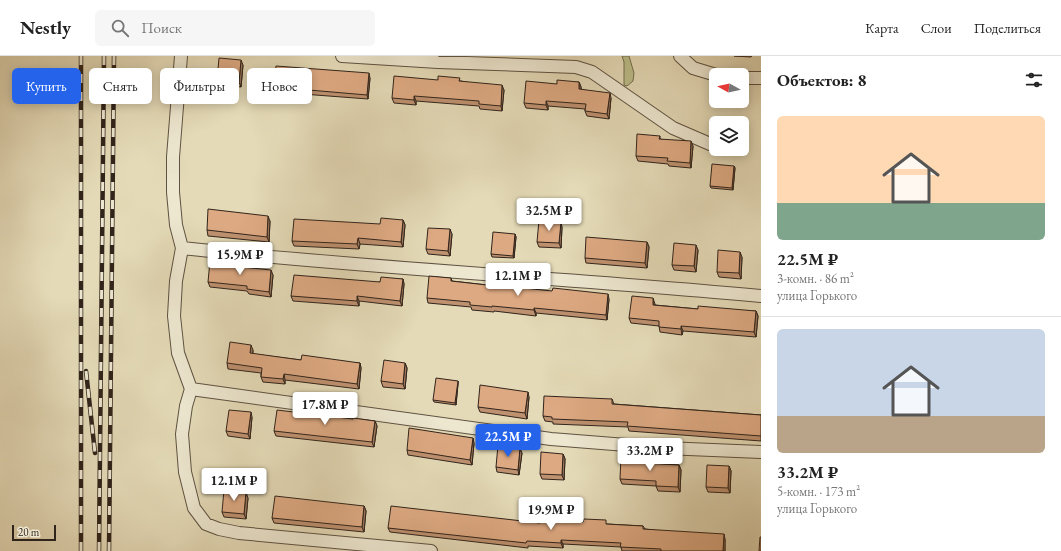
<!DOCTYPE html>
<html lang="ru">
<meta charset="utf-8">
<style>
:root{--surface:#fff;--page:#f6f6f6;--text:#222;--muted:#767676;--line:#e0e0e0;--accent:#2563eb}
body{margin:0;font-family:"EB Garamond",serif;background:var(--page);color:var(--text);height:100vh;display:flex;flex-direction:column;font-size:15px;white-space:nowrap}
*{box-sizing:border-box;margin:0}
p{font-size:13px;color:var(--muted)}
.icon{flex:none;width:22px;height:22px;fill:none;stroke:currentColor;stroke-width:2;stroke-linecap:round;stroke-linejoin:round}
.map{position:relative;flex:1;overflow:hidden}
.panel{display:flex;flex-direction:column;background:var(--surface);width:300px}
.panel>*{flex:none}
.banner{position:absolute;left:12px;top:12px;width:380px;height:36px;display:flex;gap:8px}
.needle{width:26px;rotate:278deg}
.fabs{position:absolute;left:709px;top:12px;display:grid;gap:8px}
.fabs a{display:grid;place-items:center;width:40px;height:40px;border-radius:6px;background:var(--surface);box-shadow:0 2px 10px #0003;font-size:20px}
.scale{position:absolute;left:12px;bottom:10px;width:44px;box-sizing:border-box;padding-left:4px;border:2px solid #31241b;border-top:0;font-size:11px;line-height:14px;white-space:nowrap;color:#31241b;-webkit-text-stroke:3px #ede7d0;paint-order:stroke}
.price{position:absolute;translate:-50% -34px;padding:0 9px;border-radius:4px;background:#fff;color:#222;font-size:13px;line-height:26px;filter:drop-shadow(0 1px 2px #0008)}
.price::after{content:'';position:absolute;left:50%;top:24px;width:12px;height:9px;margin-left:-6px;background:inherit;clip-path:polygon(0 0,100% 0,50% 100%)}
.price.current{background:var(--accent);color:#fff}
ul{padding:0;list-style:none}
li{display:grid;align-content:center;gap:8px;height:212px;padding:0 16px}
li+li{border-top:1px solid var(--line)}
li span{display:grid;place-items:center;height:124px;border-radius:6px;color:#555}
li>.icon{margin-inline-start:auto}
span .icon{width:72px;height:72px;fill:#fffc;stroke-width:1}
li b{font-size:17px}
h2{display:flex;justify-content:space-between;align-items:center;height:48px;padding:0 16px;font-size:17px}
.pill{padding:0 14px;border-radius:6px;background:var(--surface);box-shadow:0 2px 10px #0003;font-size:14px;line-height:36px}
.pill.current{background:var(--accent);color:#fff}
header{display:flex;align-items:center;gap:24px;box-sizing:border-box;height:56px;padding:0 20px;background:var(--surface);border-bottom:1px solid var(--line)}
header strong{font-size:19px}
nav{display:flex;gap:22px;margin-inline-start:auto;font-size:14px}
.search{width:280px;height:36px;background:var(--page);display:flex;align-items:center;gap:10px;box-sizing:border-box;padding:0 14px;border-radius:6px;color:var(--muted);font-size:15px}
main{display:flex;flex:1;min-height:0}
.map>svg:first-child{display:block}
.green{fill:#bbbd89;stroke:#767052}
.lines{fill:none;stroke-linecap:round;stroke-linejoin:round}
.minor-casing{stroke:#5e5242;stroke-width:14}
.minor{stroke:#ede7d0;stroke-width:12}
.rail-casing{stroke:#31241b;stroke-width:4.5}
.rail{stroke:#ede7d0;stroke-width:3;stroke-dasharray:9;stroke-linecap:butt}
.wall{fill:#be9170;stroke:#31241b}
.shaded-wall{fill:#9b765b;stroke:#31241b}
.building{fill:#dda982;stroke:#31241b}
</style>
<header>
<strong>Nestly</strong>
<div class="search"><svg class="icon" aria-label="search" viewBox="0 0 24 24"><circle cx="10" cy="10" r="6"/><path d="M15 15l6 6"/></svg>Поиск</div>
<nav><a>Карта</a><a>Слои</a><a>Поделиться</a></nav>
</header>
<main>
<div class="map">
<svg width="761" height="495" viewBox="0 0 761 495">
<rect width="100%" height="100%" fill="#e4dab7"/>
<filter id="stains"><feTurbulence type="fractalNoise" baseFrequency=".005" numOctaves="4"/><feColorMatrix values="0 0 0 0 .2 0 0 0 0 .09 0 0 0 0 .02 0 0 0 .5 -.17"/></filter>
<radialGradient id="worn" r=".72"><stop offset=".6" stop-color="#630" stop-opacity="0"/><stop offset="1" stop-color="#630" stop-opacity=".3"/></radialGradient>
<path class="green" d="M622 0H629L634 17 633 25 627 30 624 29V6Z"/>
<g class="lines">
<defs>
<path id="minor" d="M181 0 173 101V136L176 169 182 192 176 225 174 260 178 297 191 333 186 350 182 378 185 416 194 452 206 468 219 473 239 477 431 495
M342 0 438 6 576 11 592 16 673 72 710 88
M680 0 693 12 716 19
M742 22H761
M182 192C374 213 568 222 761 240
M191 333 551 383 664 392 761 396"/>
</defs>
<use href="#minor" class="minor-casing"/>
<use href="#minor" class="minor"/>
<defs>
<path id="rail" d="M86 315 95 397
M81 495V0
M99 495 104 0
M109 495 114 0"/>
</defs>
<use href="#rail" class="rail-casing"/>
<use href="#rail" class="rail"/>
</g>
<path class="wall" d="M734 0H752L751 1Z
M243 9 241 31 219 29 217 24Z
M370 22 368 43 276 36 274 31Z
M438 24 461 25 504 34 502 55 480 53 479 50 416 45V49L394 47 392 42Z
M579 26 581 31V33L611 42 609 63 587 60 585 55V53L548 50V54L526 52 524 47 557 28Z
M660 80V83L693 90 691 112 669 110 668 108 638 105 636 100Z
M734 110 735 112 733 134 711 132 710 130Z
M403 164 405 169 403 191 360 188 359 193 294 190 292 185Z
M270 165 269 186 208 180 207 174Z
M562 171 561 192 539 191 537 186Z
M452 178 450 200 428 198 426 193Z
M515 178 516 181 514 202 492 201 491 198Z
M647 186 649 191 647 212 586 207 585 202Z
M698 194 696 216 674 214 672 209Z
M742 201 741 223 719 221 717 216Z
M233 210 273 219 271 241 249 238 247 235 210 231 208 226Z
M451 222 452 225 609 243 607 264 536 257V260L494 255V256L472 254 471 251 428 247 427 242Z
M403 223 404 228 402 250 359 245V250L293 245 291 240 380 226Z
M655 248V249L698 253 756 255 758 260 756 281 683 275 682 279 660 276 659 270 631 267 629 262Z
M253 294V298L301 304 360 307 361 312 359 333 285 324V328L263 326 261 321V317L228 313 227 307Z
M405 307 407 312 405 333 383 331 381 325Z
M458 325V328L456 349 434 346 433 344Z
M529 341 527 363 480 356 478 351Z
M612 343 614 348 761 359V385L629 375 628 371 553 368V366L545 365 543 360Z
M252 361 250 383 228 380 226 375Z
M353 363 375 365 377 370 374 391 276 380 274 375Z
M474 387 472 409 408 399 407 394Z
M522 397 519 419 497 416 496 411Z
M563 398 565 403 564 424 542 423 540 418Z
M643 402 645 407 679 409 681 414 680 436 658 435 656 430 622 428 620 423Z
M729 410 731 415 730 437 708 436 706 431Z
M248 442 246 463 224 461 222 456Z
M364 450 366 455 364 476 274 467 272 462Z
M540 467 607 468 643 470 645 473 725 483V495H622L621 491 563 488V492L528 490V492L390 476 388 472Z"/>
<path class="shaded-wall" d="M241 4 243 9 241 31 239 26Z
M369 17 370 22 368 43 367 39Z
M579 26 581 31V38L579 33Z
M502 29 504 34 502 55 501 50Z
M610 37 611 42 609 63 607 58Z
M414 40 416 45V49L414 44Z
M546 45 548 50V54L546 49Z
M691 85 693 90 691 112 690 107Z
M734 110 735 112 733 134 732 132Z
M268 160 270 165 269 186 267 181Z
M403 164 405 169 403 191 401 186Z
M561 166 562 171 561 192 559 187Z
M450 173 452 178 450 200 448 195Z
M515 178 516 181 514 202 513 200Z
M358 182 360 188 359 193 357 188Z
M647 186 649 191 647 212 645 207Z
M696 189 698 194 696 216 694 210Z
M740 196 742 201 741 223 739 217Z
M271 214 273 219 271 241 269 236Z
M403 223 404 228 402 250 400 245Z
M608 238 609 243 607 264 606 259Z
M357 240 359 245V250L357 245Z
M653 242 655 248V254L653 249Z
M534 252 536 257V260L534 254Z
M756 255 758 260 756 281 754 276Z
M681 270 683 275 682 279 681 273Z
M251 289 253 294 252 302 250 297Z
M360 307 361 312 359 333 357 328Z
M405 307 407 312 405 333 403 328Z
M284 318 285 324V328L283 323Z
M458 325V328L456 349 455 347Z
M528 336 529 341 527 363 525 357Z
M251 356 252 361 250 383 248 378Z
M375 365 377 370 374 391 372 386Z
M473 382 474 387 472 409 470 404Z
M520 392 522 397 519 419 518 414Z
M563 398 565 403 564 424 562 419Z
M679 409 681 414 680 436 678 431Z
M729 410 731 415 730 437 728 432Z
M246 436 248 442 246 463 244 458Z
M364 450 366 455 364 476 362 471Z
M724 478 725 483V495H723Z
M561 484 563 488V492L561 487Z"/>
<path class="building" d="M219 2 241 4 239 26 217 24Z
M276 10 369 17 367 39 274 31Z
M394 20 438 24V20L460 22 459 25 502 29 501 50 479 48V45L414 40V44L392 42Z
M557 24 579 26V33L610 37 607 58 585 55 586 48 546 45V49L524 47 526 25 557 28Z
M637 78 660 80 659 83 691 85 690 107 667 105 668 102 636 100Z
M712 108 734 110 732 132 710 130Z
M208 153 268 160 267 181 207 174Z
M381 162 403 164 401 186 358 182 357 188 292 185 294 163 380 168Z
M539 164 561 166 559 187 537 186Z
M428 172 450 173 448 195 426 193Z
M493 176 515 178 513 200 491 198Z
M586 181 647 186 645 207 585 202Z
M674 187 696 189 694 210 672 209Z
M718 194 740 196 739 217 717 216Z
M210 205 232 207 231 210 271 214 269 236 247 233V230L208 226Z
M294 219 380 226 381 221 403 223 400 245 357 240V245L291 240Z
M429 220 451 222V225L514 232V231L552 235 553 232 608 238 606 259 534 252V254L492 250V251L470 249V246L427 242Z
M632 240 653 242V249L698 253V250L756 255 754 276 681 270V273L659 271V265L629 262Z
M230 286 251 289 250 297 301 304 302 299 360 307 357 328 284 318 283 323 261 321 262 312 227 307Z
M384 304 405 307 403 328 381 325Z
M436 322 458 325 455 347 433 344Z
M480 329 528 336 525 357 478 351Z
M544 340 612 343V348L761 359V380L627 370 628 366 552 363V361L543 360Z
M229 354 251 356 248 378 226 375Z
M277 354 353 363V362L375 365 372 386 274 375Z
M409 372 473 382 470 404 407 394Z
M498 389 520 392 518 414 496 411Z
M541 396 563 398 562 419 540 418Z
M621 401 643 402V407L679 409 678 431 656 430V425L620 423Z
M707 409 729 410 728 432 706 431Z
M224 434 246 436 244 458 222 456Z
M275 440 364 450 362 471 272 462Z
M391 450 540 467V464L583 466 584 463 606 464V468L643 470V473L724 478 723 495H661V493L620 491 621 487 561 484V487L527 485 526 487 388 472Z
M760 481H761V495H759Z"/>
<rect width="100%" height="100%" filter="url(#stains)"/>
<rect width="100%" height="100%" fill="url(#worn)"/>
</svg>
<div class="fabs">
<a><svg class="needle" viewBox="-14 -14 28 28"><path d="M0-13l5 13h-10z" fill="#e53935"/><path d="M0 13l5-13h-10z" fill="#767676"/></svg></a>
<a><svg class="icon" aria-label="layers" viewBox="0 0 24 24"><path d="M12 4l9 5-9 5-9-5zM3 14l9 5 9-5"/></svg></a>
</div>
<div class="scale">20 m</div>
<b class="price" style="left:549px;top:176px">32.5M ₽</b>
<b class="price" style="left:240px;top:220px">15.9M ₽</b>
<b class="price" style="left:518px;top:241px">12.1M ₽</b>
<b class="price" style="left:325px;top:370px">17.8M ₽</b>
<b class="price current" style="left:508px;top:402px">22.5M ₽</b>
<b class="price" style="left:650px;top:416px">33.2M ₽</b>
<b class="price" style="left:234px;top:446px">12.1M ₽</b>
<b class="price" style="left:551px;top:475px">19.9M ₽</b>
<div class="banner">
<a class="pill current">Купить</a>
<a class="pill">Снять</a>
<a class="pill">Фильтры</a>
<a class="pill">Новое</a>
</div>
</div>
<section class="panel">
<h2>Объектов: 8<svg class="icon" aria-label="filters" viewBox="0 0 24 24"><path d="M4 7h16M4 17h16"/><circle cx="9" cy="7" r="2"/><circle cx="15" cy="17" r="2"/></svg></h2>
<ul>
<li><span style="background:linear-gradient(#ffd9b3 70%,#7fa58c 0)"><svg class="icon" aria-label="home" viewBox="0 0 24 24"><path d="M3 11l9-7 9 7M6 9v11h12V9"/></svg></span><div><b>22.5M ₽</b><p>3-комн. · 86 m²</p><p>улица Горького</p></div></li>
<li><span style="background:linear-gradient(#c9d6e8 70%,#b9a48a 0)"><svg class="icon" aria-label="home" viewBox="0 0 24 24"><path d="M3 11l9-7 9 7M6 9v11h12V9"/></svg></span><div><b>33.2M ₽</b><p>5-комн. · 173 m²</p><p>улица Горького</p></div></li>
</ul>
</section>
</main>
